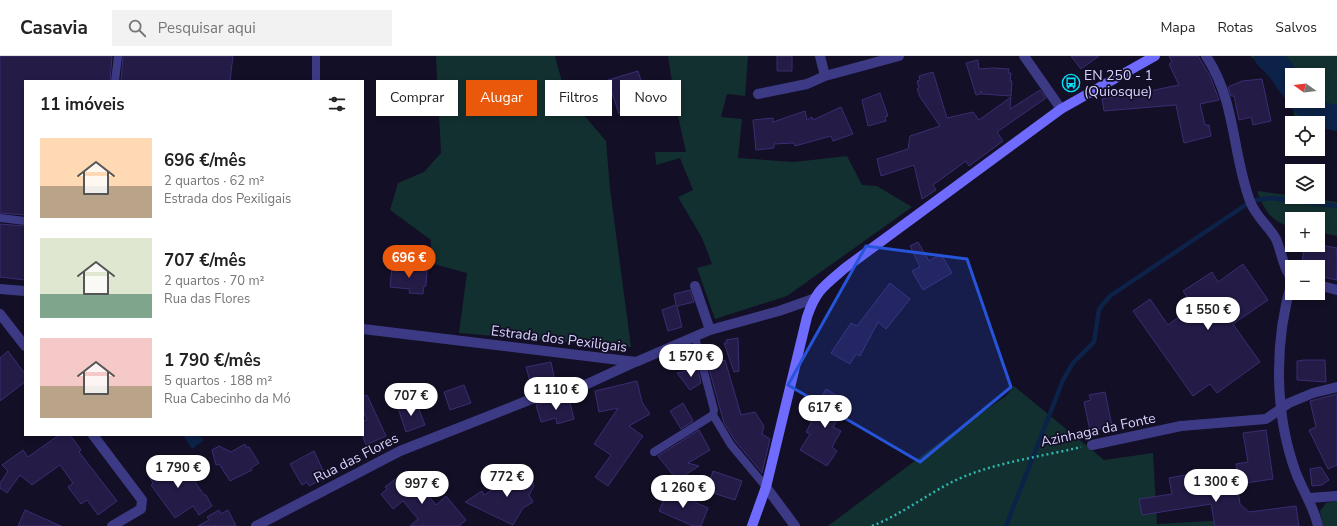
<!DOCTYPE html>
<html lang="pt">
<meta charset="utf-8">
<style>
:root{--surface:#fff;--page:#f2f2f2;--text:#222;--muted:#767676;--line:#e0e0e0;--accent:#ea580c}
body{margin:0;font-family:"Nunito Sans",sans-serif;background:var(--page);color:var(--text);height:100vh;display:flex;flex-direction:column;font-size:15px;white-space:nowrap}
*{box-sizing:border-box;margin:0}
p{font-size:13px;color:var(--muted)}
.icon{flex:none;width:22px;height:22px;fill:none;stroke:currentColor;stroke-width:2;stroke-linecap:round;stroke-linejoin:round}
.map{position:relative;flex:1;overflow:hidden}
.panel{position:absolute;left:24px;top:24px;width:340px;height:356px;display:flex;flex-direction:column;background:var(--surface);border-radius:0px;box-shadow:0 2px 6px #0003}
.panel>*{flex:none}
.hud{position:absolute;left:376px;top:24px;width:380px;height:36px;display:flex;gap:8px}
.needle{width:26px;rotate:284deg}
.buttons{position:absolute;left:1285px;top:12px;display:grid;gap:8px}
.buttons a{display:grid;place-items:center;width:40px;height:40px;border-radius:0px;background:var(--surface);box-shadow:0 2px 6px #0003;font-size:20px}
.price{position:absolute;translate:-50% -34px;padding:0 9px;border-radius:14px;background:#fff;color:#222;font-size:13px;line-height:26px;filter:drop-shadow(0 1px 2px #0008)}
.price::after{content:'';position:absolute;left:50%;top:24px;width:12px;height:9px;margin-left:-6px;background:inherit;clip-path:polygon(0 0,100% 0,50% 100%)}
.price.current{background:var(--accent);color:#fff}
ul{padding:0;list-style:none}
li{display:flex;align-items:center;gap:12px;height:100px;padding:0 16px}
li span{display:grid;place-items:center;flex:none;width:112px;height:80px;border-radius:0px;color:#555}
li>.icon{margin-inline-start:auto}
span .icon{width:48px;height:48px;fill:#fffc;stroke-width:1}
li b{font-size:17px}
h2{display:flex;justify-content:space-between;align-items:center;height:48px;padding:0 16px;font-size:17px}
.tag{padding:0 14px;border-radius:0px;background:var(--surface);box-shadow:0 2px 6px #0003;font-size:14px;line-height:36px}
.tag.current{background:var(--accent);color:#fff}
header{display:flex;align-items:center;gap:24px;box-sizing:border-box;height:56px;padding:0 20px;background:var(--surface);border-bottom:1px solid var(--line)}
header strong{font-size:19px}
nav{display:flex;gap:22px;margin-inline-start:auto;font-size:14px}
.search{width:280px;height:36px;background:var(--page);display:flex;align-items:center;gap:10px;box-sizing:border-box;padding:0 14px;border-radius:0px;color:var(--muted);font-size:15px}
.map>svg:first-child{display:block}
.green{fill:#12302f;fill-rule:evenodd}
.water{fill:#0c2248}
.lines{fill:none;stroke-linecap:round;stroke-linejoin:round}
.stream{stroke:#0c2248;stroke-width:4.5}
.river{stroke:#0c2248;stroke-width:26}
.building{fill:#241b47;stroke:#3b2d73}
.path{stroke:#2fb8b0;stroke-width:2.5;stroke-dasharray:2 3;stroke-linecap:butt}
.service{stroke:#3d3a85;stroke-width:8}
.pedestrian{stroke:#3d3a85;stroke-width:10}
.minor{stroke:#3d3a85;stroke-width:10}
.secondary{stroke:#6f6bff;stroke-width:10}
.marked{fill:#2655da;fill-opacity:0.2;stroke:#2655da;stroke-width:3;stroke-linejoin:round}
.labels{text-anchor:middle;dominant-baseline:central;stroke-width:3.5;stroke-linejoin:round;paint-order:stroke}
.poi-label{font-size:14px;fill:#d9d4ff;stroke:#130f26;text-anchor:start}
.street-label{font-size:14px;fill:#d9d4ff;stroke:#130f26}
</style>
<header>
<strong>Casavia</strong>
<div class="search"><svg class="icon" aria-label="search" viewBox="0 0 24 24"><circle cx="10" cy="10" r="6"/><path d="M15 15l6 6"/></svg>Pesquisar aqui</div>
<nav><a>Mapa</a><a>Rotas</a><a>Salvos</a></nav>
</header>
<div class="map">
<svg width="1337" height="470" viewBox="0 0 1337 470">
<rect width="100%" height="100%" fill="#130f26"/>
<path class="green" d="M436 0H555L565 37 606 85 610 133 631 291 459 277 467 217 430 207 431 184 390 154 398 127 424 116 441 97Z
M668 0H748L745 40 727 38 721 61 742 63 738 102 794 106 847 100 862 129 877 130 912 151 787 240 715 263 697 212 712 208 702 182 678 141 693 134 680 102 656 109 655 96H686L676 51Z
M1250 0H1337V67L1318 68 1296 66 1290 43 1268 14ZM1292 19H1318V45H1292Z
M1257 135 1337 146V180L1318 176V163H1292V171C1271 167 1264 153 1257 135Z
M1014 330 1104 404 1153 397 1157 468 1228 464 1229 470H828L948 380 1006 340Z
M1337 445V470H1323L1320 455 1326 447Z"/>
<path class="water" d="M183 379H197L204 384 192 393Z"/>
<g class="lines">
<path class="stream" d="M1256 144 1271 142 1337 150
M1006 470 1063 324 1073 307 1094 286 1099 253 1110 240 1247 148"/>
<path class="river" d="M1267 0 1280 13 1292 31
M1302 45 1316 58 1337 62"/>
</g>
<path class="building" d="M0 0H112L110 25H25V159L0 157Z
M123 0H233L230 25H121Z
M777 0H792V15H777Z
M1071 0H1099L1081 13Z
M1169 0H1198L1210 20 1219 44 1200 48 1205 69H1209L1211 80 1184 87 1176 49 1104 55 1102 43 1140 37 1179 29 1169 8 1172 6Z
M978 4 979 13 993 12 1009 13 1008 17H1011L1010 25H1012L1011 40 982 38 981 35V38L976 39 966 7Z
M638 15 644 34 642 35 645 47 635 49 636 53 619 58 608 24Z
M933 16 947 62 973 56 979 64 1011 41 1010 53 1040 34 1046 42 997 76 1003 85 969 110 966 105 933 129 936 134 922 143 914 109 881 120 877 103 908 93 910 80 940 70 920 41 917 33 919 32 917 25 920 24 919 20Z
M1262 23 1271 65 1253 69 1251 61 1239 64 1234 40H1231L1228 31 1242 25Z
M880 37 888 60 885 61 886 65 868 70 862 44Z
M841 51 853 78 833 85 831 80 795 90 794 87 774 88V92L756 94 753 64 773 62V66L805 55 807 64 812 61 813 64Z
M0 168 25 170V224L0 221Z
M918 186 929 205 941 198 952 217 923 234 912 215 920 211 910 190Z
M1305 189H1321L1337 192V224L1318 220V211H1301Z
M1243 208 1268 244 1233 268 1260 306 1217 337 1210 328 1193 340 1133 255 1150 243 1168 269 1193 250 1183 235 1212 216 1218 226Z
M392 210 427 213 426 230H424L423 238 409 237 410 233 390 231Z
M890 227 910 243 886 273 878 266 860 300 856 298 850 308 831 297 851 267 857 270Z
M690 234 694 246 677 250 682 271 668 275 662 254 676 249 674 238Z
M738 282 739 315 734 316 724 287H727L726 284Z
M8 295 25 318V326L0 345V302Z
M725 304 741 359 755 356 764 370 762 378 770 383 762 417 736 386 724 367 708 309Z
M1304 304H1325L1326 326 1297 324V305Z
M551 306 556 330 533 336 526 311Z
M693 314H698L701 327 690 334 677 317Z
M637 325 642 346 650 358 629 370 643 380 608 430 595 421 611 399 594 388 618 352 599 356 595 335Z
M464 329 471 347 450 354 444 336Z
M826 333 848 346 833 371 841 375 832 391 837 395 827 410 800 394 810 378 806 376 820 351 817 349Z
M1105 336 1112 370 1090 375 1084 346 1091 344 1089 339Z
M1337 338V409L1328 413 1309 374 1316 371 1310 345Z
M367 339 386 380 366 389 363 381V365L367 364 363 354V340Z
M559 343 560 345 569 343 574 363 557 368 556 362 541 366 536 349Z
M416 346 425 369 406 376 398 352Z
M683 347 693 365 681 373 670 355Z
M699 374 710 394 688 407 699 410 677 424 658 400Z
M1266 374 1273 423 1239 428 1236 408 1248 406 1243 377Z
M59 379H70L81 394 79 396 117 445 98 459 87 444 81 448 68 431 73 427 60 409 32 429 20 419 7 437 0 432V427L8 415 2 409 23 394 28 401Z
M245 388 247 392 249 391 259 407 251 412 252 414 230 425 219 408 216 409 212 394 219 390 231 396Z
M314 395 326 421 309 430 307 426 302 429 290 408Z
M178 400 204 439H206L212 450 199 459 193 450 175 462 151 429 153 427 148 419Z
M529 411 534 430 529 439 533 446 523 452 513 469 465 446 482 435 484 439Z
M1321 411 1329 424 1322 429 1312 430 1310 413Z
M713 415 742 425 735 444 707 435Z
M1207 415 1209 422 1213 421 1214 431 1237 427 1240 448 1249 456 1296 450 1299 470H1215L1211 448 1142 459 1139 443 1172 438 1169 422Z
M402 418 403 420 404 419 411 434 421 430 436 449 446 440 466 464 459 470H410L418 463 403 445 393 453 381 438 387 433 385 431Z
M668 434 708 452 701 470H693L659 455Z
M25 454 36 459 61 470H18Z
M219 454 221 458 228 454 236 470H198L209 464 207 461Z"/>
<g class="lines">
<path class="path" d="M872 470C900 459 925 440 952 426 990 407 1040 401 1081 391"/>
<path class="service" d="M316 0V25
M115 25 118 0
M0 162 25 165
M695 281 714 354 713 359 731 389 766 431
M654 396 713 359"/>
<path class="pedestrian" d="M766 431 795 470"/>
<path class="minor" d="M820 0 825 20
M1024 0 1061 53
M1206 0C1236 45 1232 97 1250 145 1255 160 1269 170 1276 183 1281 194 1284 215 1292 222
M758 38 807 28 825 20 899 0
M1292 225C1274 286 1274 357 1296 417 1303 435 1314 451 1318 470
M1318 229 1337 234
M695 230 710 274
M0 233 25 235
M0 258 25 290
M363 273 636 306 710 274 779 255 813 243
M93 379 142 444 141 453 112 470
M1092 389 1181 370 1266 363 1289 347 1313 337 1337 331
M1309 442 1337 440
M256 470 400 395 529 344 585 329 635 306"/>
<path class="secondary" d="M752 470 766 431 807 261C816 234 824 230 845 212L1061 53 1155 0"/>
</g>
<path class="marked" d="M866 190 967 203 1011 331 920 406 788 329Z"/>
<defs>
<symbol id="bus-ring" viewBox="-11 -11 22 22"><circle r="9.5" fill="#130f26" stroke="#00e5ff" stroke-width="1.5"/><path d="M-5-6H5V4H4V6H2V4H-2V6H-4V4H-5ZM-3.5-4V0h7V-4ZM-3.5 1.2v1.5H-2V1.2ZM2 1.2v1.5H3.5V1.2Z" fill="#00e5ff"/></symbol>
</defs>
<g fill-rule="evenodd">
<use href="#bus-ring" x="1061" y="17" width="20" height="20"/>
</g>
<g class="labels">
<g class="poi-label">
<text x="1084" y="19">EN 250 - 1<tspan x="1084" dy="16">(Quiosque)</tspan></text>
</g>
<g class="street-label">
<text transform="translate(559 283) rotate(7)">Estrada dos Pexiligais</text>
<text transform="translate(1098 374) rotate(-12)">Azinhaga da Fonte</text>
<text transform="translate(356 402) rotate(-27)">Rua das Flores</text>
</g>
</g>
</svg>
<div class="buttons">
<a><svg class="needle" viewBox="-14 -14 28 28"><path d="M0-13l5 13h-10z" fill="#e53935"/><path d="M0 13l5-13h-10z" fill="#767676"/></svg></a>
<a><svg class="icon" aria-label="locate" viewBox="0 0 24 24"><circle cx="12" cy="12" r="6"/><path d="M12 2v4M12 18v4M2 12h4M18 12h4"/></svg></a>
<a><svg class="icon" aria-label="layers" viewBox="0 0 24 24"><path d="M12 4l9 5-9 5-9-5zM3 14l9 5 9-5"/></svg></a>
<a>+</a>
<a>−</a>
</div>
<b class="price current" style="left:409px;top:223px">696 €</b>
<b class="price" style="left:1208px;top:275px">1 550 €</b>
<b class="price" style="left:691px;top:322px">1 570 €</b>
<b class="price" style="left:556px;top:355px">1 110 €</b>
<b class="price" style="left:411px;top:361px">707 €</b>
<b class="price" style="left:825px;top:373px">617 €</b>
<b class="price" style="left:178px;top:433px">1 790 €</b>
<b class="price" style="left:507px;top:442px">772 €</b>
<b class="price" style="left:1216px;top:447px">1 300 €</b>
<b class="price" style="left:422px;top:449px">997 €</b>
<b class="price" style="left:683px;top:453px">1 260 €</b>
<div class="hud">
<a class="tag">Comprar</a>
<a class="tag current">Alugar</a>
<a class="tag">Filtros</a>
<a class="tag">Novo</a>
</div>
<section class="panel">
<h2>11 imóveis<svg class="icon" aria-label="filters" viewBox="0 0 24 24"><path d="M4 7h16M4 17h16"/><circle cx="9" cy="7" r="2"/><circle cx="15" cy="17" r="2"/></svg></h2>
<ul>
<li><span style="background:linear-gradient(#ffd9b3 60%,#b9a48a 0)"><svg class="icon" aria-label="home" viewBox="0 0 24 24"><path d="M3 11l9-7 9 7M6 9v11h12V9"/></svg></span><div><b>696 €/mês</b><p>2 quartos · 62 m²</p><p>Estrada dos Pexiligais</p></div></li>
<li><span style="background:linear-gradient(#dfe7d0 70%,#7fa58c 0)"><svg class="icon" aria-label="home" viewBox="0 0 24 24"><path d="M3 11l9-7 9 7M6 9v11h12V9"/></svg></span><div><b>707 €/mês</b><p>2 quartos · 70 m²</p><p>Rua das Flores</p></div></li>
<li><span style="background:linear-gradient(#f6c9c9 60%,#b9a48a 0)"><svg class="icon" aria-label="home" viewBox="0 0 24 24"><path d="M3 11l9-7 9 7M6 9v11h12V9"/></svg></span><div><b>1 790 €/mês</b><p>5 quartos · 188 m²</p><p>Rua Cabecinho da Mó</p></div></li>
</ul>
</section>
</div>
